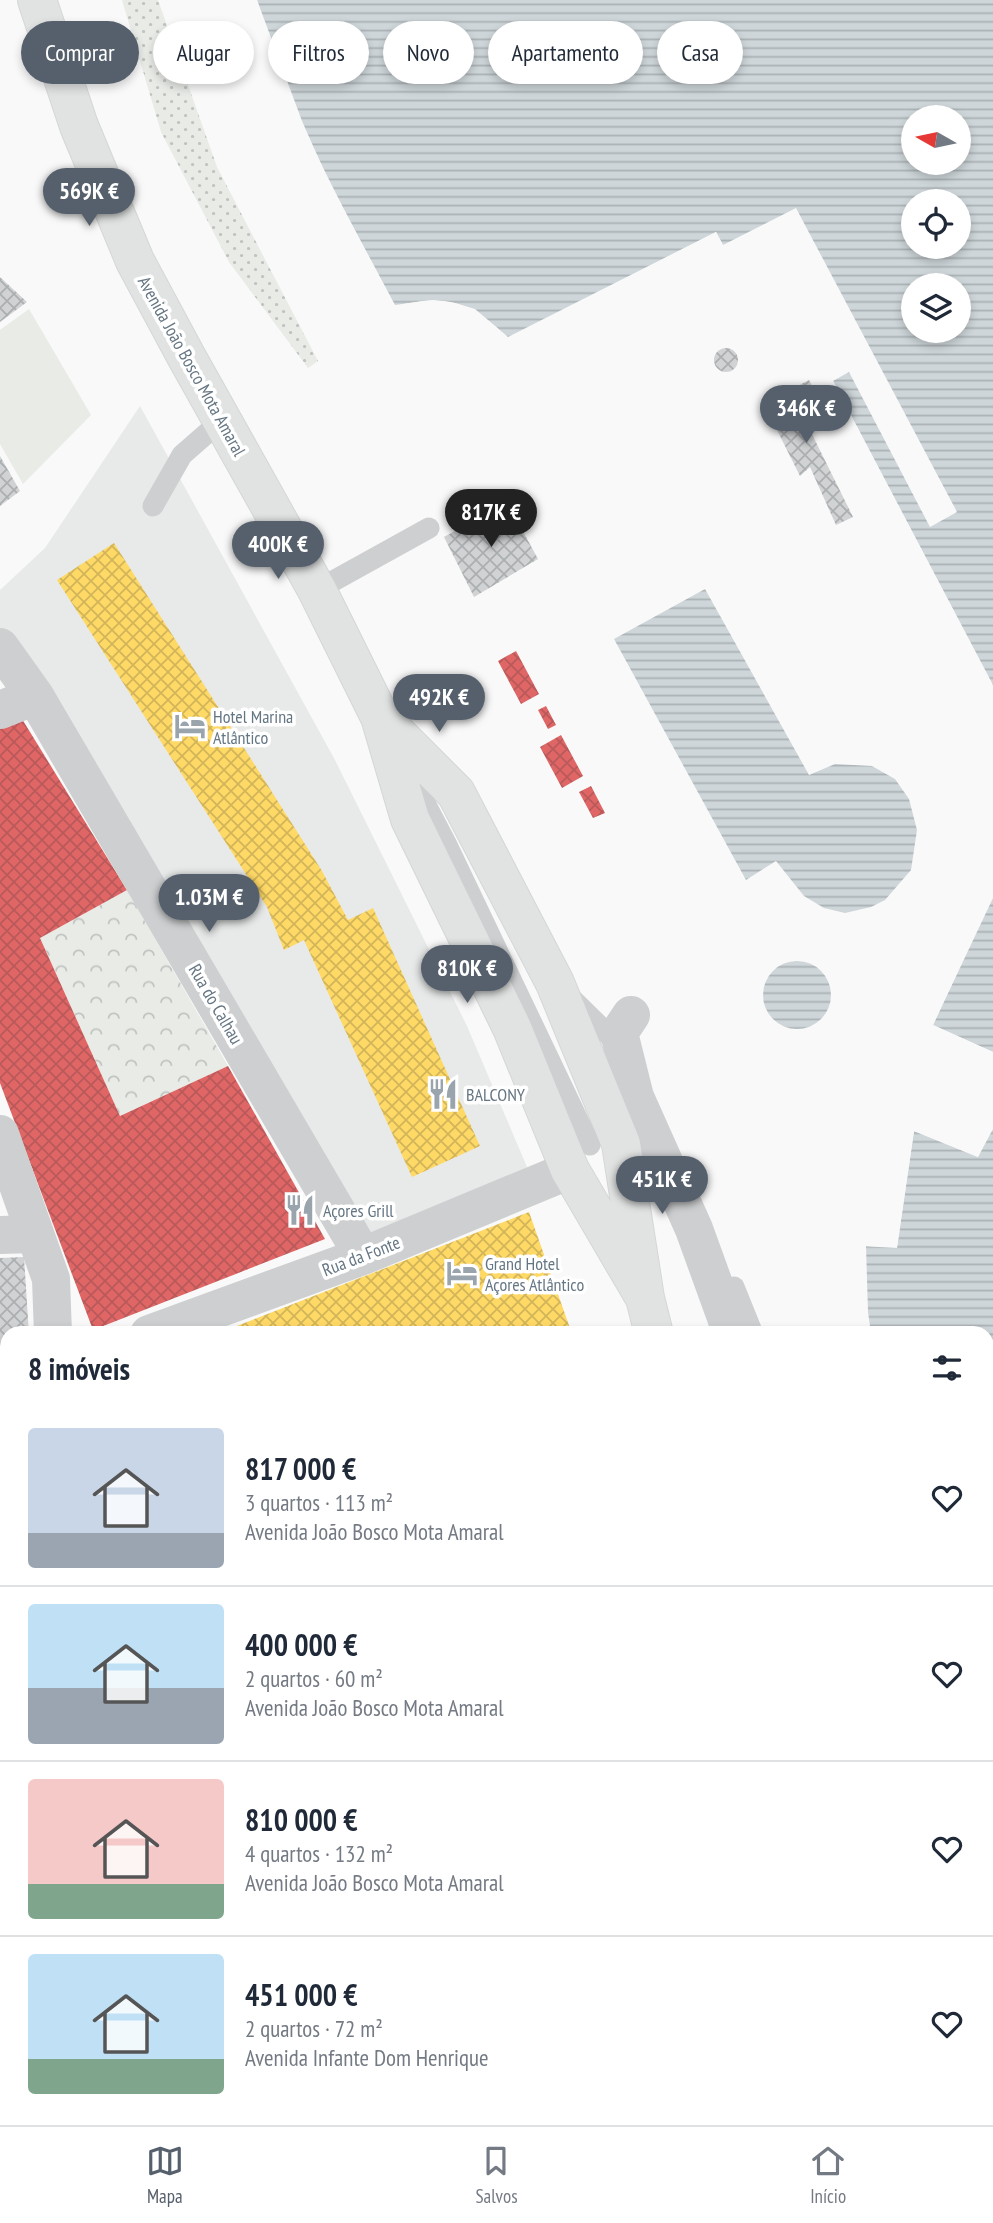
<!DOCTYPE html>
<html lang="pt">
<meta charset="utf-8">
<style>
:root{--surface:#fff;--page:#f2f2f3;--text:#1f2937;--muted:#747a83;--line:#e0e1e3;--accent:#56606c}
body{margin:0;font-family:"PT Sans Narrow",sans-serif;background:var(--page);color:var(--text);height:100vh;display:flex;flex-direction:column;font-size:26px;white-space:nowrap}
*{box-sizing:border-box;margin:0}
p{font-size:23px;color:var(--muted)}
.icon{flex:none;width:38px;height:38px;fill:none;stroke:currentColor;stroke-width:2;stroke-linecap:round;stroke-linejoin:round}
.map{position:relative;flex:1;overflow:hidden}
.sheet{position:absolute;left:0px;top:1326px;width:994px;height:800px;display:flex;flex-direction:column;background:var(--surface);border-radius:21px 21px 0 0;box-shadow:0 4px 10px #0003}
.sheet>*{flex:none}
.guide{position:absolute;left:21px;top:21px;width:952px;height:63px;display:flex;gap:14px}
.needle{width:46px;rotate:279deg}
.controls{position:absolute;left:901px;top:105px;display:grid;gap:14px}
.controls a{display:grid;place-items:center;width:70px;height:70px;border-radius:50%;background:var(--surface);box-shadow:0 4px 10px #0003;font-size:35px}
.price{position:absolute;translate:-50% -60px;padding:0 16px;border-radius:24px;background:var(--accent);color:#fff;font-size:23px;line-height:46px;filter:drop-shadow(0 2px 4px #0008)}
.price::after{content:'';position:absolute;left:50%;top:42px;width:21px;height:16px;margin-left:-10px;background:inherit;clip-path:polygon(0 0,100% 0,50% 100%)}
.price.active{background:#222;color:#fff}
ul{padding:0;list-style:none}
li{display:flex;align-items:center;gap:21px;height:175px;padding:0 28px}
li+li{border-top:2px solid var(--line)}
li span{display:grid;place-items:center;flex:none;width:196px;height:140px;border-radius:7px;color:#555}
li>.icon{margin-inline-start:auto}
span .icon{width:84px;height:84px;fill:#fffc;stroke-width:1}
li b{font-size:30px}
h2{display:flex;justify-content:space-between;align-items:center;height:84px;padding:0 28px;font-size:30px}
.tag{padding:0 24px;border-radius:32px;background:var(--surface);box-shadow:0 4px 10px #0003;font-size:24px;line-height:63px}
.tag.active{background:var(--accent);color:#fff}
.menu{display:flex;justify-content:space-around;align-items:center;height:98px;border-top:2px solid var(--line);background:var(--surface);font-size:19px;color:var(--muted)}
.menu a{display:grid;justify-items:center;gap:4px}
.menu .active{color:var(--accent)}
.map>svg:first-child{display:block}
.built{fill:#e8e9e9}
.grass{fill:#e8ebe6}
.forest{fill:url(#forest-crowns)}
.garden{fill:url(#garden-dots)}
.water{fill:url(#water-rules);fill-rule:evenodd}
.pier{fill:#f9f9f9}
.homes{fill:url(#homes-cross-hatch)}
.shops{fill:url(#shops-cross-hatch)}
.public{fill:url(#public-cross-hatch)}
.building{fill:url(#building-cross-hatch)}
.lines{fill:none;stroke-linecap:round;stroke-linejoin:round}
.secondary-casing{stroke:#d5d6d7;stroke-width:40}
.lane{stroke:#cecfd0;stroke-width:21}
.street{stroke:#cecfd0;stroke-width:38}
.secondary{stroke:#e1e2e2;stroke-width:38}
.labels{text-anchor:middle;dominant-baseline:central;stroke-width:7;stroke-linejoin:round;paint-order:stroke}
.street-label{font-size:18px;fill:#657683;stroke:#fff}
.poi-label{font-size:18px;fill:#657683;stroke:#fff;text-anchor:start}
</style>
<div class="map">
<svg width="993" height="2125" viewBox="0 0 993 2125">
<defs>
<pattern id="forest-crowns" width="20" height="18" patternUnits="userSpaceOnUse" patternTransform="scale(1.75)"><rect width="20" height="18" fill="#e8ebe6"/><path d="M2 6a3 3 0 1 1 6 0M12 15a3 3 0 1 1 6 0" fill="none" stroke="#c0c3c0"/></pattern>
<pattern id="garden-dots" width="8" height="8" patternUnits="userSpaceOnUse" patternTransform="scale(1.75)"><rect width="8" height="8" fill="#e8ebe6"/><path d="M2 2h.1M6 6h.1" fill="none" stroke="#c0c3c0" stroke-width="1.8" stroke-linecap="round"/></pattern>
<pattern id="water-rules" width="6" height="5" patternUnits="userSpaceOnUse" patternTransform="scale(1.75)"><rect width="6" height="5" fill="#ced6d9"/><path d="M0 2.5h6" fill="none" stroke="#abb2b5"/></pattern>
<pattern id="homes-cross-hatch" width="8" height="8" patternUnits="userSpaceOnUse" patternTransform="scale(1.75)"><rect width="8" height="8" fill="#ffd966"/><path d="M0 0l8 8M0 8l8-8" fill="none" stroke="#d2b559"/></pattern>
<pattern id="shops-cross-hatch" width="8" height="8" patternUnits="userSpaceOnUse" patternTransform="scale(1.75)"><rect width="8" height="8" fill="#e06666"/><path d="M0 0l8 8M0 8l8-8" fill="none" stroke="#b95959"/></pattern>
<pattern id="public-cross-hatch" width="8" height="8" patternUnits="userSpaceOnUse" patternTransform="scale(1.75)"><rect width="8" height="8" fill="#76a5af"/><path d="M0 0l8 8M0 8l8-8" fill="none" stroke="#648b94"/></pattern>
<pattern id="building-cross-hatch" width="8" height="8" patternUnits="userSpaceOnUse" patternTransform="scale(1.75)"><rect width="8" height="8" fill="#d0d2d3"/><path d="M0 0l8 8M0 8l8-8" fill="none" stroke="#acafb1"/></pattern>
</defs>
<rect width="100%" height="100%" fill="#f9f9f9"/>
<path class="built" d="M140 406 335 760 467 1026 530 1174 363 1239 0 631V590L45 548Z"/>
<path class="grass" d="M29 309 91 415 23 484 0 444V330Z"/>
<path class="forest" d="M127 890 228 1066 120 1116 40 938Z"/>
<path class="garden" d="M122 0H158L217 167 318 361 308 368 229 262 161 132Z
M519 2119H621L619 2125H520Z
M788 2119H911L910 2125H787Z"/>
<path class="water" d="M257 0H993V686L833 381 849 372 930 527 957 512 796 208 723 245 716 232 508 338C470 301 447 294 395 306 343 207 287 108 257 0ZM914 117H959V163H914ZM914 201H959V247H914ZM914 285H959V331H914Z
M705 589 809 775 835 764 872 766 895 779 909 799 917 830 911 870 885 900 871 907 845 913 824 908 804 896 776 861 746 880 614 639Z
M993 898V1052L933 1025Z
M763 995a34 34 0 1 1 68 0a34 34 0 1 1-68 0Z
M993 1129V1561L987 1555V1334L871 1333 868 1312 866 1246 897 1247 914 1131 978 1157Z"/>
<path class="pier" d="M253 0H257L302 121 327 178 395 305 433 300 455 303 475 309 508 337 716 232 723 245 720 247 715 237 508 341 473 312 454 307 433 303 393 309 324 180 298 122Z
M833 381 992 683 993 689 990 687 829 383Z
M993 895 933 1025 993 1052V1056L931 1028 929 1025 990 897Z
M993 1126 978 1157 914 1131 897 1248 862 1246 865 1242 894 1244 912 1128H915L977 1153 990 1127Z"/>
<path class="homes" d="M114 543 322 871 348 920 373 908 480 1146 412 1177 304 940 284 950 267 907 57 580Z
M529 1212 572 1334H219V1333Z"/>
<path class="shops" d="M516 651 539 694 521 704 498 661Z
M546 706 556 725 548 729 538 710Z
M22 719 127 890 40 938 120 1116 228 1066 325 1239 93 1330 0 1083V728Z
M561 735 583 776 562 788 540 747Z
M591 786 605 813 593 818 579 792Z
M987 1699H993V1717H987Z"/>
<path class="public" d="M987 1717H993V1878H987Z
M987 1911H993V1960H987Z"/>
<path class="building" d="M0 277 27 302 0 322Z
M714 360a12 12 0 1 1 24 0a12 12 0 1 1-24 0Z
M809 380 818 397 802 414 853 517 836 525 810 467 800 476 764 404Z
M0 456 20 491 0 506Z
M507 502 538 559 474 597 444 537Z
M24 1257 29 1334H7V1435H0V1258Z
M0 1481H7V1593L0 1592Z
M0 1633 7 1634V1746H0Z
M5 2072H7V2119H84L83 2125H3Z
M206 2119H283L281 2125H204Z
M307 2119H509V2125H308Z"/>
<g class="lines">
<defs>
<path id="secondary" d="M37 0 79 126 135 261 186 356 317 590 380 717 410 819 512 1028 570 1170 645 1298
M383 720 456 793 555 983 621 1144 645 1298 654 1334
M690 2125 691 2119"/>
</defs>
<use href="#secondary" class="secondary-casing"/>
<path class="lane" d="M153 506 182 455 222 420
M317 590 429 528
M412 778 446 843 590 1145
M568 995 620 1046
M734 1287 753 1334
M987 1746H993
M987 1773H993
M987 2000 993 1999"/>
<path class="street" d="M0 647 35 696 363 1256
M0 710 35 696
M631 1015 619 1033 635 1097 694 1229 732 1334
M0 1134 51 1279 53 1334
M0 1235 35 1234
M149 1334 363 1256 570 1170
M0 1458 7 1459
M0 1872 7 1836
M179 2125 181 2119
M771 2125 772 2119"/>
<use href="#secondary" class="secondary"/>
</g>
<defs>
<symbol id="hotel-bare" viewBox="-9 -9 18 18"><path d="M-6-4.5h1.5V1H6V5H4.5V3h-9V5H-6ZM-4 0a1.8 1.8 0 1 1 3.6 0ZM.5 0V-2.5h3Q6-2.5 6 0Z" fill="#99a4ac" stroke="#fff" stroke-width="2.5" paint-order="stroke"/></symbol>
<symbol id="restaurant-bare" viewBox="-9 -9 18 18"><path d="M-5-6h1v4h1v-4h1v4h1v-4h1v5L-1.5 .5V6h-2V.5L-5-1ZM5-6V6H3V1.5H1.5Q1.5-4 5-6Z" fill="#99a4ac" stroke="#fff" stroke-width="2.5" paint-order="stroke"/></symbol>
</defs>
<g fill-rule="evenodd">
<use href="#hotel-bare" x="168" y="704" width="44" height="44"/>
<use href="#restaurant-bare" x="421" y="1072" width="44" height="44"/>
<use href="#restaurant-bare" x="278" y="1188" width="44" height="44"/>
<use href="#hotel-bare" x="440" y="1251" width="44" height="44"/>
</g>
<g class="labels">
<g class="street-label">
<text transform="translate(192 366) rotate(61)">Avenida João Bosco Mota Amaral</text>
<text transform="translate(216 1004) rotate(60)">Rua do Calhau</text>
<text transform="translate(361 1256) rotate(-21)">Rua da Fonte</text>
</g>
<g class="poi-label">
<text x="213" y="716">Hotel Marina<tspan x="213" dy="21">Atlântico</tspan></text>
<text x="466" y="1094">BALCONY</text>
<text x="323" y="1210">Açores Grill</text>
<text x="485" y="1263">Grand Hotel<tspan x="485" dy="21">Açores Atlântico</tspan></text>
</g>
</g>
</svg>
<div class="controls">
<a><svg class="needle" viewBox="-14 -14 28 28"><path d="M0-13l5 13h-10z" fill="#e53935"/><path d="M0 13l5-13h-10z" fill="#747a83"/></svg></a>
<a><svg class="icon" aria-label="locate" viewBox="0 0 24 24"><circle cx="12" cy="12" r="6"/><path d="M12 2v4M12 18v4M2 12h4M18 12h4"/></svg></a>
<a><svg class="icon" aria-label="layers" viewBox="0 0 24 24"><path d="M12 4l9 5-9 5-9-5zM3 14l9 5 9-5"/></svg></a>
</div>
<b class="price" style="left:89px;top:228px">569K €</b>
<b class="price" style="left:806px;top:445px">346K €</b>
<b class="price active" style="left:491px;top:549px">817K €</b>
<b class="price" style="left:278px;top:581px">400K €</b>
<b class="price" style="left:439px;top:734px">492K €</b>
<b class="price" style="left:209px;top:934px">1.03M €</b>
<b class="price" style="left:467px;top:1005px">810K €</b>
<b class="price" style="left:662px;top:1216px">451K €</b>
<div class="guide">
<a class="tag active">Comprar</a>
<a class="tag">Alugar</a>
<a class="tag">Filtros</a>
<a class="tag">Novo</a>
<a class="tag">Apartamento</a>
<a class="tag">Casa</a>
</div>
<section class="sheet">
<h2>8 imóveis<svg class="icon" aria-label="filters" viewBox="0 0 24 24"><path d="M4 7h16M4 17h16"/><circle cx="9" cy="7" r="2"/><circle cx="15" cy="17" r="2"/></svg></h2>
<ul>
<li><span style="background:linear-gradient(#c9d6e8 75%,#9aa5b1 0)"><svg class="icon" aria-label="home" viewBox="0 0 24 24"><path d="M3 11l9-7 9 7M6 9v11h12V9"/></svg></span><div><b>817 000 €</b><p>3 quartos · 113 m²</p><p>Avenida João Bosco Mota Amaral</p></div><svg class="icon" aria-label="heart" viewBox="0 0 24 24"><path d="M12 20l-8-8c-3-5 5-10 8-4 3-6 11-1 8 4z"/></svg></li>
<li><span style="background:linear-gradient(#bfe0f5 60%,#9aa5b1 0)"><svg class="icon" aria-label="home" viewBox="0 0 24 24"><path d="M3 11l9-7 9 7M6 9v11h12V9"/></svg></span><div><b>400 000 €</b><p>2 quartos · 60 m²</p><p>Avenida João Bosco Mota Amaral</p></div><svg class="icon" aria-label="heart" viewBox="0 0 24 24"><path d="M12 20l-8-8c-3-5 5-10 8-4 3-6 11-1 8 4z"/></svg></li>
<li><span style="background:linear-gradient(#f6c9c9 75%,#7fa58c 0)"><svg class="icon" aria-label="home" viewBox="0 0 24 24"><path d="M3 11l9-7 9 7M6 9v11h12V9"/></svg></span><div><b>810 000 €</b><p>4 quartos · 132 m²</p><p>Avenida João Bosco Mota Amaral</p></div><svg class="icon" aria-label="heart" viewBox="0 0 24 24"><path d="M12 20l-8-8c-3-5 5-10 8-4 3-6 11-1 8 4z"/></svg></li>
<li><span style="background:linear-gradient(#bfe0f5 75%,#7fa58c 0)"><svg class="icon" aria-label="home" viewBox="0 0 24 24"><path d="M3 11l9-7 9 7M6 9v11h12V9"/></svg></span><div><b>451 000 €</b><p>2 quartos · 72 m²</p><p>Avenida Infante Dom Henrique</p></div><svg class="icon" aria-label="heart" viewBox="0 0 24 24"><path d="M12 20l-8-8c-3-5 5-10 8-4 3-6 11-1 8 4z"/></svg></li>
</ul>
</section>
</div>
<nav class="menu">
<a class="active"><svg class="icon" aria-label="map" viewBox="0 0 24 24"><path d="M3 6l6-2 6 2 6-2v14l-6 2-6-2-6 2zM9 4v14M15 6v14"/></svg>Mapa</a>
<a><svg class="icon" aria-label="saved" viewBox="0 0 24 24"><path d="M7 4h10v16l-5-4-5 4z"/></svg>Salvos</a>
<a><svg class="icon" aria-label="home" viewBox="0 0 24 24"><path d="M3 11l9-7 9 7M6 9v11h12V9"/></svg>Início</a>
</nav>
